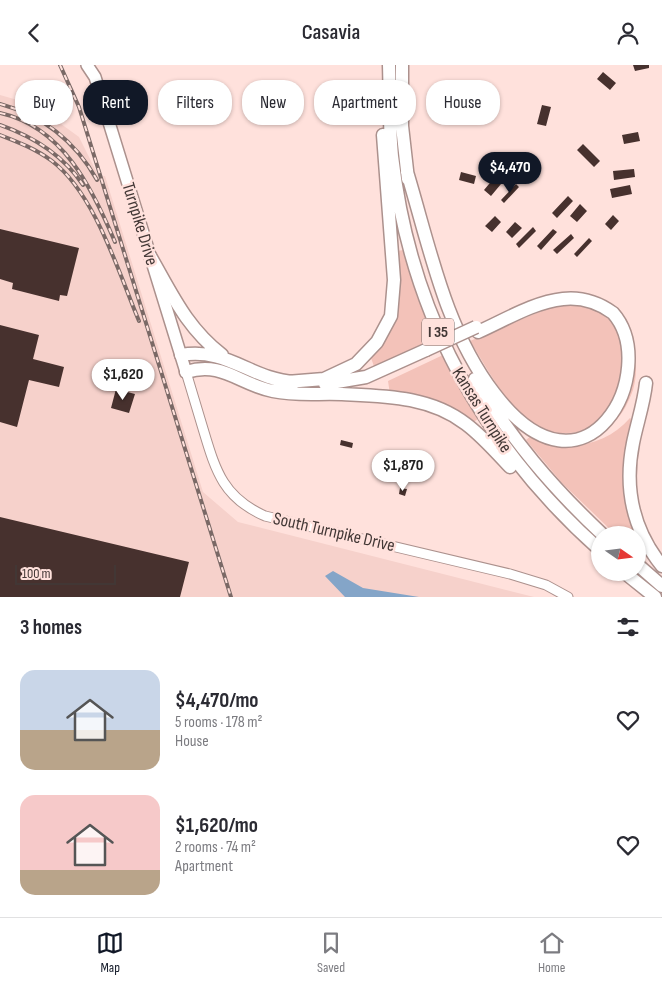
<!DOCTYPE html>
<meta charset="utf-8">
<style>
:root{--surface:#fff;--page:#f2f2f3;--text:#2b2b33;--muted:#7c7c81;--line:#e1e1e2;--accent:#111827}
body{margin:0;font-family:"Sofia Sans Condensed",sans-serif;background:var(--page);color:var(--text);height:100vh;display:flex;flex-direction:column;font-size:19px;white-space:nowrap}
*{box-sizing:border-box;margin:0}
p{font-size:16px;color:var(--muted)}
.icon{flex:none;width:28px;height:28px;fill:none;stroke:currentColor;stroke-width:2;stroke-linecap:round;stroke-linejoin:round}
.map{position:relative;height:532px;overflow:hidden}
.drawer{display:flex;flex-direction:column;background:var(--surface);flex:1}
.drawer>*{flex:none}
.hud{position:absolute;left:15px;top:15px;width:632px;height:45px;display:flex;gap:10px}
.needle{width:32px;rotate:104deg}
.controls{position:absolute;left:591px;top:461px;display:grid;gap:10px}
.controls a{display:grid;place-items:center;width:55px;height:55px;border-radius:50%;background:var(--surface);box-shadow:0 1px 4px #0004;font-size:25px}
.scale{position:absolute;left:15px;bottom:12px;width:101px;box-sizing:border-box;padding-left:5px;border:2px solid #423735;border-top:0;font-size:14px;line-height:18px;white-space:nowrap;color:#423735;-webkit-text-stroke:4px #ffe1dc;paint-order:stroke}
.price{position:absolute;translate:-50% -42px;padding:0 11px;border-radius:18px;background:#fff;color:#222;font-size:16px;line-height:32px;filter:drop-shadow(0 1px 2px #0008)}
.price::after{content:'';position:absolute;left:50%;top:30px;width:15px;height:11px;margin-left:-8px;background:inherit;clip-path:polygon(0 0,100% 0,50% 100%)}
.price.selected{background:var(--accent);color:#fff}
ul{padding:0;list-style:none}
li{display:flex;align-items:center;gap:15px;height:125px;padding:0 20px}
li span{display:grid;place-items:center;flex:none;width:140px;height:100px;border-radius:15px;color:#555}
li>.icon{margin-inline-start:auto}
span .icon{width:60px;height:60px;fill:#fffc;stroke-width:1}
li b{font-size:21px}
h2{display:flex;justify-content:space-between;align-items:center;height:60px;padding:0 20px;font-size:21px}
.pill{padding:0 18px;border-radius:20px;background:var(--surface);box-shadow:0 1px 4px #0004;font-size:18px;line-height:45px}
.pill.selected{background:var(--accent);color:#fff}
header{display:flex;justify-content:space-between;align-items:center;height:65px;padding:0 20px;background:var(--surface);font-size:22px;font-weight:600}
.tab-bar{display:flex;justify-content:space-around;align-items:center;height:70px;border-top:1px solid var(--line);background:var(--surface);font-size:14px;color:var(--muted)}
.tab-bar a{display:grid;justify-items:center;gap:2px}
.tab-bar .selected{color:var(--accent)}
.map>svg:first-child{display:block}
.built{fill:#f6d1cb}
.green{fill:#f3c2b9}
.water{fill:#84a5c8}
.building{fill:#47312e}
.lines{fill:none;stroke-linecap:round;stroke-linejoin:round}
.minor-casing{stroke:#ac918d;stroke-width:11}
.major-casing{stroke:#ac918d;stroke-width:14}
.highway-casing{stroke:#ac918d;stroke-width:15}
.minor{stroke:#fff;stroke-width:9}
.major{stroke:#fff;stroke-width:11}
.highway{stroke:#fff;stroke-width:12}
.rail-casing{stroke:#7a6966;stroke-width:4}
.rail{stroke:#ffe1dc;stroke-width:2;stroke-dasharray:5.5;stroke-linecap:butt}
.highway-bridge-casing{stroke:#ac918d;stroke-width:15;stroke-linecap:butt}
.highway-bridge{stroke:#fff;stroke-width:12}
.labels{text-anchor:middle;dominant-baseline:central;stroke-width:5;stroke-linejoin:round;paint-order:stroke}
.shield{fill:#ffe1dc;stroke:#7b6a67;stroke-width:1}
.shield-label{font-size:16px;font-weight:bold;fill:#423735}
.street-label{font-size:18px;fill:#423735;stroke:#ffe1dc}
</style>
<header><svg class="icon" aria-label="back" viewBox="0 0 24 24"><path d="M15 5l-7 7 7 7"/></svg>Casavia<svg class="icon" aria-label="person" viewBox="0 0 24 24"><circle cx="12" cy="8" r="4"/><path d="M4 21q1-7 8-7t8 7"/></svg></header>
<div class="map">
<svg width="662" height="532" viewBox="0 0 662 532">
<rect width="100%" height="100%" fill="#ffe1dc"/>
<path class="built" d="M0 30 35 40 79 72 99 112 105 111 203 427 238 457 534 532H0Z"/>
<path class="green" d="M404 185 417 232 437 277 375 304 371 293C403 262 395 227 396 186Z
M561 239C611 238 647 275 633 325 629 336 623 349 614 357 605 364 593 364 582 366 564 370 550 369 534 360 509 346 486 301 470 276L544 245Z
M443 290 478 354 472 358 390 329 388 316Z
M630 353 634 356 628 384 647 488 642 494 638 489V470H616L562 418 526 375 532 370C565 388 605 382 630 353Z"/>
<path class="water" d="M333 506 363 523 419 532H345L325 511Z"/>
<path class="building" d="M633 0H649V3L635 6Z
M603 7 616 18 610 25 597 14Z
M542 40 551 42 546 61 537 59Z
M638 67 640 76 624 79 622 70Z
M583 79 600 96 594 102 577 85Z
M634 104 635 112 614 115 613 106Z
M461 107 476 111 474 119 459 115Z
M494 113 501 119 491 131 484 125Z
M516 119 519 122 504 138 501 135Z
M630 120 632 129 612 133 610 124Z
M568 131 573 136 557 153 552 148Z
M580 139 587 146 577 157 570 151Z
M613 150 619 156 611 165 605 159Z
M495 151 501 157 492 167 485 161Z
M515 157 522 163 512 173 506 167Z
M533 162 536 166 519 183 516 179Z
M0 164 79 183 67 231 60 230 59 236 12 224 13 218 0 214Z
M553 164 557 167 541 185 537 181Z
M571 169 574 173 557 189 553 185Z
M589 173 592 176 577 192 574 189Z
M0 260 39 270 33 294 64 302 59 322 29 315 17 362 0 357Z
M116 324 135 329 129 348 111 343Z
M341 375 353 378 352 383 340 380Z
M400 423 407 424 405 431 399 429Z
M0 452 189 497 180 532H0Z"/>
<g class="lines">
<defs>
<path id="minor" d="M186 307C192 327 198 347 204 367 216 407 224 433 265 451L510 509 546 520 568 532"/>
<path id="major" d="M87 0 95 12 186 307"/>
<path id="highway" d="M389 0C390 30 389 61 392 91 410 248 482 380 600 485
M402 0V61L408 114
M407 107C430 183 445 264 494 328 587 451 662 304 613 248 599 238 581 232 563 234 534 237 505 255 478 267
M150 191C172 229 186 262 222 290
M181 290C228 282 251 315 295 317
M186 307C223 296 238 319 273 326 296 331 318 328 342 329 384 331 430 331 466 359 482 371 496 387 510 402
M475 314C512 375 551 421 603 470
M287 317 324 314 356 299 377 277 391 251 394 215 383 70
M646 318C644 338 637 358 633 378 624 423 633 465 662 501
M325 319 366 312 426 285
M638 500 662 521
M625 508 655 532"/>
</defs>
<use href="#minor" class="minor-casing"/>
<use href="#major" class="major-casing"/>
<use href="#highway" class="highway-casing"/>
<use href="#minor" class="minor"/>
<use href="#major" class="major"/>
<use href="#highway" class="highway"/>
<defs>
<path id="rail" d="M60 0 79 42 231 532
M0 39C44 51 75 76 97 115
M0 48C63 62 92 123 115 177
M0 60C34 72 63 90 83 120
M0 70C18 77 36 84 52 96 95 129 118 206 139 256"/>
</defs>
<use href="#rail" class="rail-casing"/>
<use href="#rail" class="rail"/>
<defs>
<path id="highway-bridge" d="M426 285 476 262"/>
</defs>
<use href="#highway-bridge" class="highway-bridge-casing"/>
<use href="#highway-bridge" class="highway-bridge"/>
</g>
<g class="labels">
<rect class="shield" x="422" y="253.5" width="32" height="27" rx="4"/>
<g class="shield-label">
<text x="438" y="267">I 35</text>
</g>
<g class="street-label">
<text transform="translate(140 159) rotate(73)">Turnpike Drive</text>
<text transform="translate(482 345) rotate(58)">Kansas Turnpike</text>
<text transform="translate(334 467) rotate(13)">South Turnpike Drive</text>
</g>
</g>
</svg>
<div class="controls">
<a><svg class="needle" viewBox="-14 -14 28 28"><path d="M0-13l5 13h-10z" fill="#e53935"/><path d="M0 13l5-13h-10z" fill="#7c7c81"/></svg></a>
</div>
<div class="scale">100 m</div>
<b class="price selected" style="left:510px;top:129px">$4,470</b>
<b class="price" style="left:123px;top:336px">$1,620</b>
<b class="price" style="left:403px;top:427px">$1,870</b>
<div class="hud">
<a class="pill">Buy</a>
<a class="pill selected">Rent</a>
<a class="pill">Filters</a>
<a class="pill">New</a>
<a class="pill">Apartment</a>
<a class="pill">House</a>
</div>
</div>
<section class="drawer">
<h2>3 homes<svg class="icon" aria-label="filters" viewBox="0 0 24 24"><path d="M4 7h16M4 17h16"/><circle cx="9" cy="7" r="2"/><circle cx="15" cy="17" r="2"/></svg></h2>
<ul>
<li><span style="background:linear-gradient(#c9d6e8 60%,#b9a48a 0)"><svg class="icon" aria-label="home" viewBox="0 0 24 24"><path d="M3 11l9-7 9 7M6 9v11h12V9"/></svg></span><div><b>$4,470/mo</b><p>5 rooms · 178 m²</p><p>House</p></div><svg class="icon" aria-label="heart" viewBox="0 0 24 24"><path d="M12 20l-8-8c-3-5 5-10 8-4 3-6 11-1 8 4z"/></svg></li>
<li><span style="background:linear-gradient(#f6c9c9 75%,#b9a48a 0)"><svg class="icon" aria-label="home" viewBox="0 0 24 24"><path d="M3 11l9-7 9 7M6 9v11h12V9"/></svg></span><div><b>$1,620/mo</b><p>2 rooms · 74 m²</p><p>Apartment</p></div><svg class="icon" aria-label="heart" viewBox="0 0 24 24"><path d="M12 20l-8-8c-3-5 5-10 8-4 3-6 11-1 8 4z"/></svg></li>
</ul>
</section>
<nav class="tab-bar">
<a class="selected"><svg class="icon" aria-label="map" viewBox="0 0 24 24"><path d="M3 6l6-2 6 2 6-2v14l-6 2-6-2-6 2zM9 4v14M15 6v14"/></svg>Map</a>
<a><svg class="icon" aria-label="saved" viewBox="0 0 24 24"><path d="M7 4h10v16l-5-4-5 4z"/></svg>Saved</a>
<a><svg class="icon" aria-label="home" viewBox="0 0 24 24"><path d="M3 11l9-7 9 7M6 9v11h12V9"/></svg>Home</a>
</nav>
